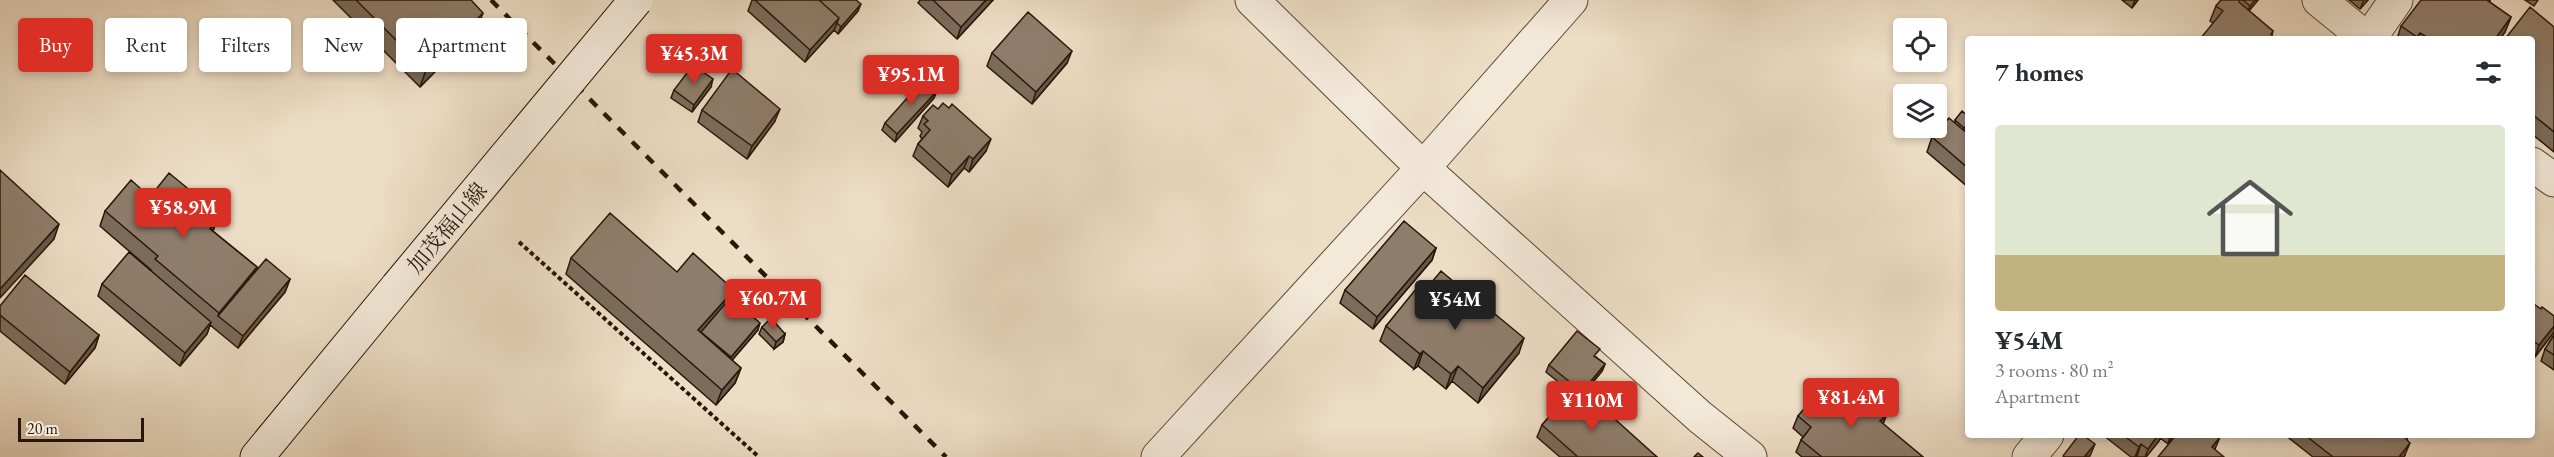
<!DOCTYPE html>
<meta charset="utf-8">
<style>
:root{--surface:#fff;--page:#f2f2f3;--text:#2b2b33;--muted:#7c7c81;--line:#e1e1e2;--accent:#d93025}
body{margin:0;font-family:"EB Garamond","Noto Serif JP",serif;background:var(--page);color:var(--text);height:100vh;display:flex;flex-direction:column;font-size:22px;white-space:nowrap}
*{box-sizing:border-box;margin:0}
p{font-size:20px;color:var(--muted)}
.icon{flex:none;width:33px;height:33px;fill:none;stroke:currentColor;stroke-width:2;stroke-linecap:round;stroke-linejoin:round}
.map{position:relative;flex:1;overflow:hidden}
.panel{position:absolute;left:1965px;top:36px;width:570px;height:402px;display:flex;flex-direction:column;background:var(--surface);border-radius:6px;box-shadow:0 3px 9px #0003}
.panel>*{flex:none}
.guide{position:absolute;left:18px;top:18px;width:570px;height:54px;display:flex;gap:12px}
.buttons{position:absolute;left:1893px;top:18px;display:grid;gap:12px}
.buttons a{display:grid;place-items:center;width:54px;height:54px;border-radius:6px;background:var(--surface);box-shadow:0 3px 9px #0003;font-size:30px}
.scale{position:absolute;left:18px;bottom:15px;width:126px;box-sizing:border-box;padding-left:6px;border:3px solid #2a1509;border-top:0;font-size:16px;line-height:21px;white-space:nowrap;color:#2a1509;-webkit-text-stroke:4px #f3e9d9;paint-order:stroke}
.price{position:absolute;translate:-50% -51px;padding:0 14px;border-radius:6px;background:var(--accent);color:#fff;font-size:20px;line-height:39px;filter:drop-shadow(0 2px 3px #0008)}
.price::after{content:'';position:absolute;left:50%;top:36px;width:18px;height:14px;margin-left:-9px;background:inherit;clip-path:polygon(0 0,100% 0,50% 100%)}
.price.active{background:#222;color:#fff}
ul{padding:0;list-style:none}
li{display:grid;align-content:center;gap:12px;height:318px;padding:0 30px}
li+li{border-top:2px solid var(--line)}
li span{display:grid;place-items:center;height:186px;border-radius:6px;color:#555}
li>.icon{margin-inline-start:auto}
span .icon{width:108px;height:108px;fill:#fffc;stroke-width:1}
li b{font-size:26px}
h2{display:flex;justify-content:space-between;align-items:center;height:72px;padding:0 30px;font-size:26px}
.chip{padding:0 21px;border-radius:6px;background:var(--surface);box-shadow:0 3px 9px #0003;font-size:21px;line-height:54px}
.chip.active{background:var(--accent);color:#fff}
.map>svg:first-child{display:block}
.lines{fill:none;stroke-linecap:round;stroke-linejoin:round}
.minor-casing{stroke:#5b4738;stroke-width:35}
.secondary-casing{stroke:#2a1509;stroke-width:35}
.path{stroke:#2a1509;stroke-width:4;stroke-dasharray:4.5 3;stroke-linecap:butt}
.minor{stroke:#f3e9d9;stroke-width:33}
.secondary{stroke:#f3e9d9;stroke-width:33}
.rail{stroke:#2a1509;stroke-width:4.5;stroke-dasharray:10 10;stroke-linecap:butt}
.secondary-bridge-casing{stroke:#2a1509;stroke-width:35;stroke-linecap:butt}
.secondary-bridge{stroke:#f3e9d9;stroke-width:33}
.wall{fill:#7b6c5c;stroke:#2a1509;stroke-width:1.5}
.shaded-wall{fill:#64584b;stroke:#2a1509;stroke-width:1.5}
.building{fill:#8f7d6b;stroke:#2a1509;stroke-width:1.5}
.labels{text-anchor:middle;dominant-baseline:central;stroke-width:4.5;stroke-linejoin:round;paint-order:stroke}
.street-label{font-size:22px;fill:#2a1509;stroke:#f3e9d9}
</style>
<div class="map">
<svg width="2554" height="457" viewBox="0 0 2554 457">
<rect width="100%" height="100%" fill="#edddc5"/>
<filter id="stains"><feTurbulence type="fractalNoise" baseFrequency=".00333" numOctaves="4"/><feColorMatrix values="0 0 0 0 .2 0 0 0 0 .09 0 0 0 0 .02 0 0 0 .5 -.17"/></filter>
<radialGradient id="worn" r=".72"><stop offset=".6" stop-color="#630" stop-opacity="0"/><stop offset="1" stop-color="#630" stop-opacity=".3"/></radialGradient>
<g class="lines">
<defs>
<path id="minor" d="M1252 0 1423 168 1700 417 1750 457
M2319 0 2367 39
M2369 39 2396 0
M2532 164 2554 180
M1158 457 1423 168 1571 0
M2029 457 2047 435"/>
<path id="secondary" d="M257 457 397 287"/>
</defs>
<use href="#minor" class="minor-casing"/>
<use href="#secondary" class="secondary-casing"/>
<path class="path" d="M519 242 759 457"/>
<use href="#minor" class="minor"/>
<use href="#secondary" class="secondary"/>
<path class="rail" d="M491 0 946 457"/>
<defs>
<path id="secondary-bridge" d="M397 287 636 0"/>
</defs>
<use href="#secondary-bridge" class="secondary-bridge-casing"/>
<use href="#secondary-bridge" class="secondary-bridge"/>
</g>
<path class="wall" d="M333 0H471L477 29 420 87Z
M752 0H856L858 11 838 34 834 30 805 62 748 11Z
M920 0H993L957 39 918 3Z
M2122 0H2138L2132 8Z
M2221 0H2258L2249 11 2273 31 2272 35 2213 23 2210 21 2216 6Z
M2349 0H2368L2360 9Z
M2490 0V2L2511 17 2505 32 2500 39H2397L2401 26Z
M2525 0H2538L2534 6Z
M2554 27V152L2532 134V39Z
M992 53 1067 63 1032 104 987 66Z
M711 87 692 112 671 98 674 90Z
M934 98 895 142 882 130 885 123Z
M702 110 775 121 747 159 698 122Z
M923 116 986 151 969 172 964 168 948 187 913 156 918 144 922 139 920 136 922 132 918 128Z
M1968 116V127L1964 131 1968 134V187L1927 152 1932 137 1955 123V120Z
M150 197 207 212 217 220 213 231 257 267 256 271 290 279 285 292 238 348 210 325 207 334 180 366 98 296 102 284 151 270 100 226 105 211Z
M1436 248 1432 260 1373 329 1340 303 1345 290Z
M571 258 734 290 731 297 758 330 732 360 741 368 735 383 716 405 566 274Z
M1422 294 1472 297 1470 305 1519 353 1478 403 1452 381 1446 389 1418 366 1414 369 1380 341 1386 326Z
M2532 303 2541 309 2554 316V332L2535 357 2532 355Z
M0 306 99 335 95 348 65 384 0 331Z
M762 327 785 334 783 342 774 349 759 334Z
M2554 335V370L2541 361 2545 349Z
M1596 357 1605 364 1602 371 1580 398 1602 417 1657 457H1560L1537 437 1542 425 1571 392 1546 372 1549 365 1597 357Z
M1861 402 1887 414 1883 424 1923 457H1802L1796 452 1801 440 1803 437 1793 428 1798 416Z
M2103 435H2174L2168 444 2160 438 2159 441 2146 457H2138L2137 456 2136 457H2131Z
M2285 435H2408L2407 440 2405 455 2404 457H2313Z"/>
<path class="shaded-wall" d="M986 0H993L957 39 961 27Z
M2135 0H2138L2132 8Z
M2255 0H2258L2247 13 2250 6Z
M2364 0H2368L2360 9 2363 2Z
M861 4 858 11 838 34 841 27Z
M483 13 477 29 420 87 426 70Z
M2511 17 2505 32 2500 39H2495Z
M839 18 834 30 805 62 810 50Z
M1072 51 1067 63 1032 104 1036 92Z
M713 79 711 87 692 112 694 105Z
M937 91 934 98 895 142 897 134Z
M780 109 775 121 747 159 752 146Z
M1968 123V127L1961 135 1964 128Z
M991 139 986 151 969 172 973 159Z
M969 156 964 168 948 187 952 175Z
M217 220 211 236 210 229Z
M59 224 54 239 0 298V289Z
M1436 248 1432 260 1373 329 1377 317Z
M257 267 251 282 218 316 219 313Z
M290 279 285 292 238 348 243 336Z
M734 290 728 305 698 339V330Z
M211 322 207 334 180 366 185 353Z
M760 323 758 330 728 365 731 357Z
M2554 326V332L2535 357 2539 345Z
M785 334 783 342 774 349 776 342Z
M99 335 95 348 65 384 70 372Z
M1524 338 1519 353 1478 403 1483 388Z
M1423 351 1418 366 1414 369 1420 354Z
M1605 364 1602 371 1579 399 1582 392Z
M1458 366 1452 381 1446 389 1451 374Z
M741 368 735 383 716 405 722 390Z
M1887 414 1882 426 1880 421Z
M2158 435H2161L2159 441 2146 457H2145L2148 449Z
M2171 435H2174L2168 444 2170 436Z
M2220 437 2215 449 2209 457 2212 447Z
M2410 443 2404 457H2399Z
M2095 444 2090 456 2084 457Z
M2141 444 2137 456 2135 457 2139 447Z"/>
<path class="building" d="M356 0H471L483 13 426 70Z
M755 0H819L839 18 810 50Z
M819 0H856L861 4 841 27 837 23 839 18Z
M933 0H986L961 27Z
M2221 0H2240L2239 2 2273 31 2271 34 2273 37 2271 39H2200L2223 11 2216 6Z
M2243 0H2255L2250 6Z
M2421 0H2489L2488 1 2511 17 2495 39H2430L2420 33 2417 37 2401 26Z
M2530 7 2554 27V132L2532 114V39H2505Z
M1028 12 1072 51 1036 92 992 53Z
M693 65 713 79 694 105 674 90Z
M732 69 780 109 752 146 702 110Z
M924 79 937 91 897 134 885 123Z
M943 103 949 108 952 104 991 139 973 159 969 156 952 175 918 144 930 130 924 124 928 121 923 116 933 105 938 109Z
M1962 111 1968 116V123L1964 128 1955 120Z
M1949 118 1968 134V168L1932 137Z
M0 170 59 224 0 289Z
M169 173 209 206 205 211 217 220 210 229 257 267 219 313 155 259 158 256 105 211 131 180 150 197Z
M610 213 677 272 693 253 734 290 698 330 741 368 722 390 571 258Z
M1404 221 1436 248 1377 317 1345 290Z
M129 252 211 322 185 353 102 284Z
M266 259 290 279 243 336 218 316Z
M1441 271 1472 297 1467 303 1484 316 1490 310 1524 338 1483 388 1458 366 1451 374 1423 351 1420 354 1386 326 1416 289 1422 294Z
M25 275 99 335 70 372 0 315V306Z
M731 297 760 323 731 357 701 332Z
M2532 303 2541 309 2542 307 2554 316V326L2539 345 2532 340Z
M771 318 785 334 776 342 762 327Z
M1577 331 1600 349 1594 356 1605 364 1582 392 1549 365Z
M2554 335V355L2545 349Z
M1843 388 1861 402 1866 396 1887 414 1880 421 1923 457H1822L1801 440 1811 427 1798 416 1816 394 1829 405Z
M1572 390 1602 417 1607 412 1657 457H1578L1542 425Z
M2079 435H2083L2095 444 2084 457H2065L2063 456Z
M2123 435H2158L2148 449 2141 444 2139 447Z
M2176 435H2218L2220 437 2212 447 2224 457H2158Z
M2305 435H2407L2405 438 2410 443 2399 457H2333Z
M1698 453 1703 457H1694Z"/>
<g class="labels">
<g class="street-label">
<text transform="translate(447 228) rotate(-50)">加茂福山線</text>
</g>
</g>
<rect width="100%" height="100%" filter="url(#stains)"/>
<rect width="100%" height="100%" fill="url(#worn)"/>
</svg>
<div class="buttons">
<a><svg class="icon" aria-label="locate" viewBox="0 0 24 24"><circle cx="12" cy="12" r="6"/><path d="M12 2v4M12 18v4M2 12h4M18 12h4"/></svg></a>
<a><svg class="icon" aria-label="layers" viewBox="0 0 24 24"><path d="M12 4l9 5-9 5-9-5zM3 14l9 5 9-5"/></svg></a>
</div>
<div class="scale">20 m</div>
<b class="price" style="left:694px;top:85px">¥45.3M</b>
<b class="price" style="left:911px;top:106px">¥95.1M</b>
<b class="price" style="left:183px;top:239px">¥58.9M</b>
<b class="price" style="left:773px;top:330px">¥60.7M</b>
<b class="price active" style="left:1455px;top:331px">¥54M</b>
<b class="price" style="left:1851px;top:429px">¥81.4M</b>
<b class="price" style="left:1592px;top:432px">¥110M</b>
<div class="guide">
<a class="chip active">Buy</a>
<a class="chip">Rent</a>
<a class="chip">Filters</a>
<a class="chip">New</a>
<a class="chip">Apartment</a>
</div>
<section class="panel">
<h2>7 homes<svg class="icon" aria-label="filters" viewBox="0 0 24 24"><path d="M4 7h16M4 17h16"/><circle cx="9" cy="7" r="2"/><circle cx="15" cy="17" r="2"/></svg></h2>
<ul>
<li><span style="background:linear-gradient(#dfe7d0 70%,#c2b280 0)"><svg class="icon" aria-label="home" viewBox="0 0 24 24"><path d="M3 11l9-7 9 7M6 9v11h12V9"/></svg></span><div><b>¥54M</b><p>3 rooms · 80 m²</p><p>Apartment</p></div></li>
</ul>
</section>
</div>
